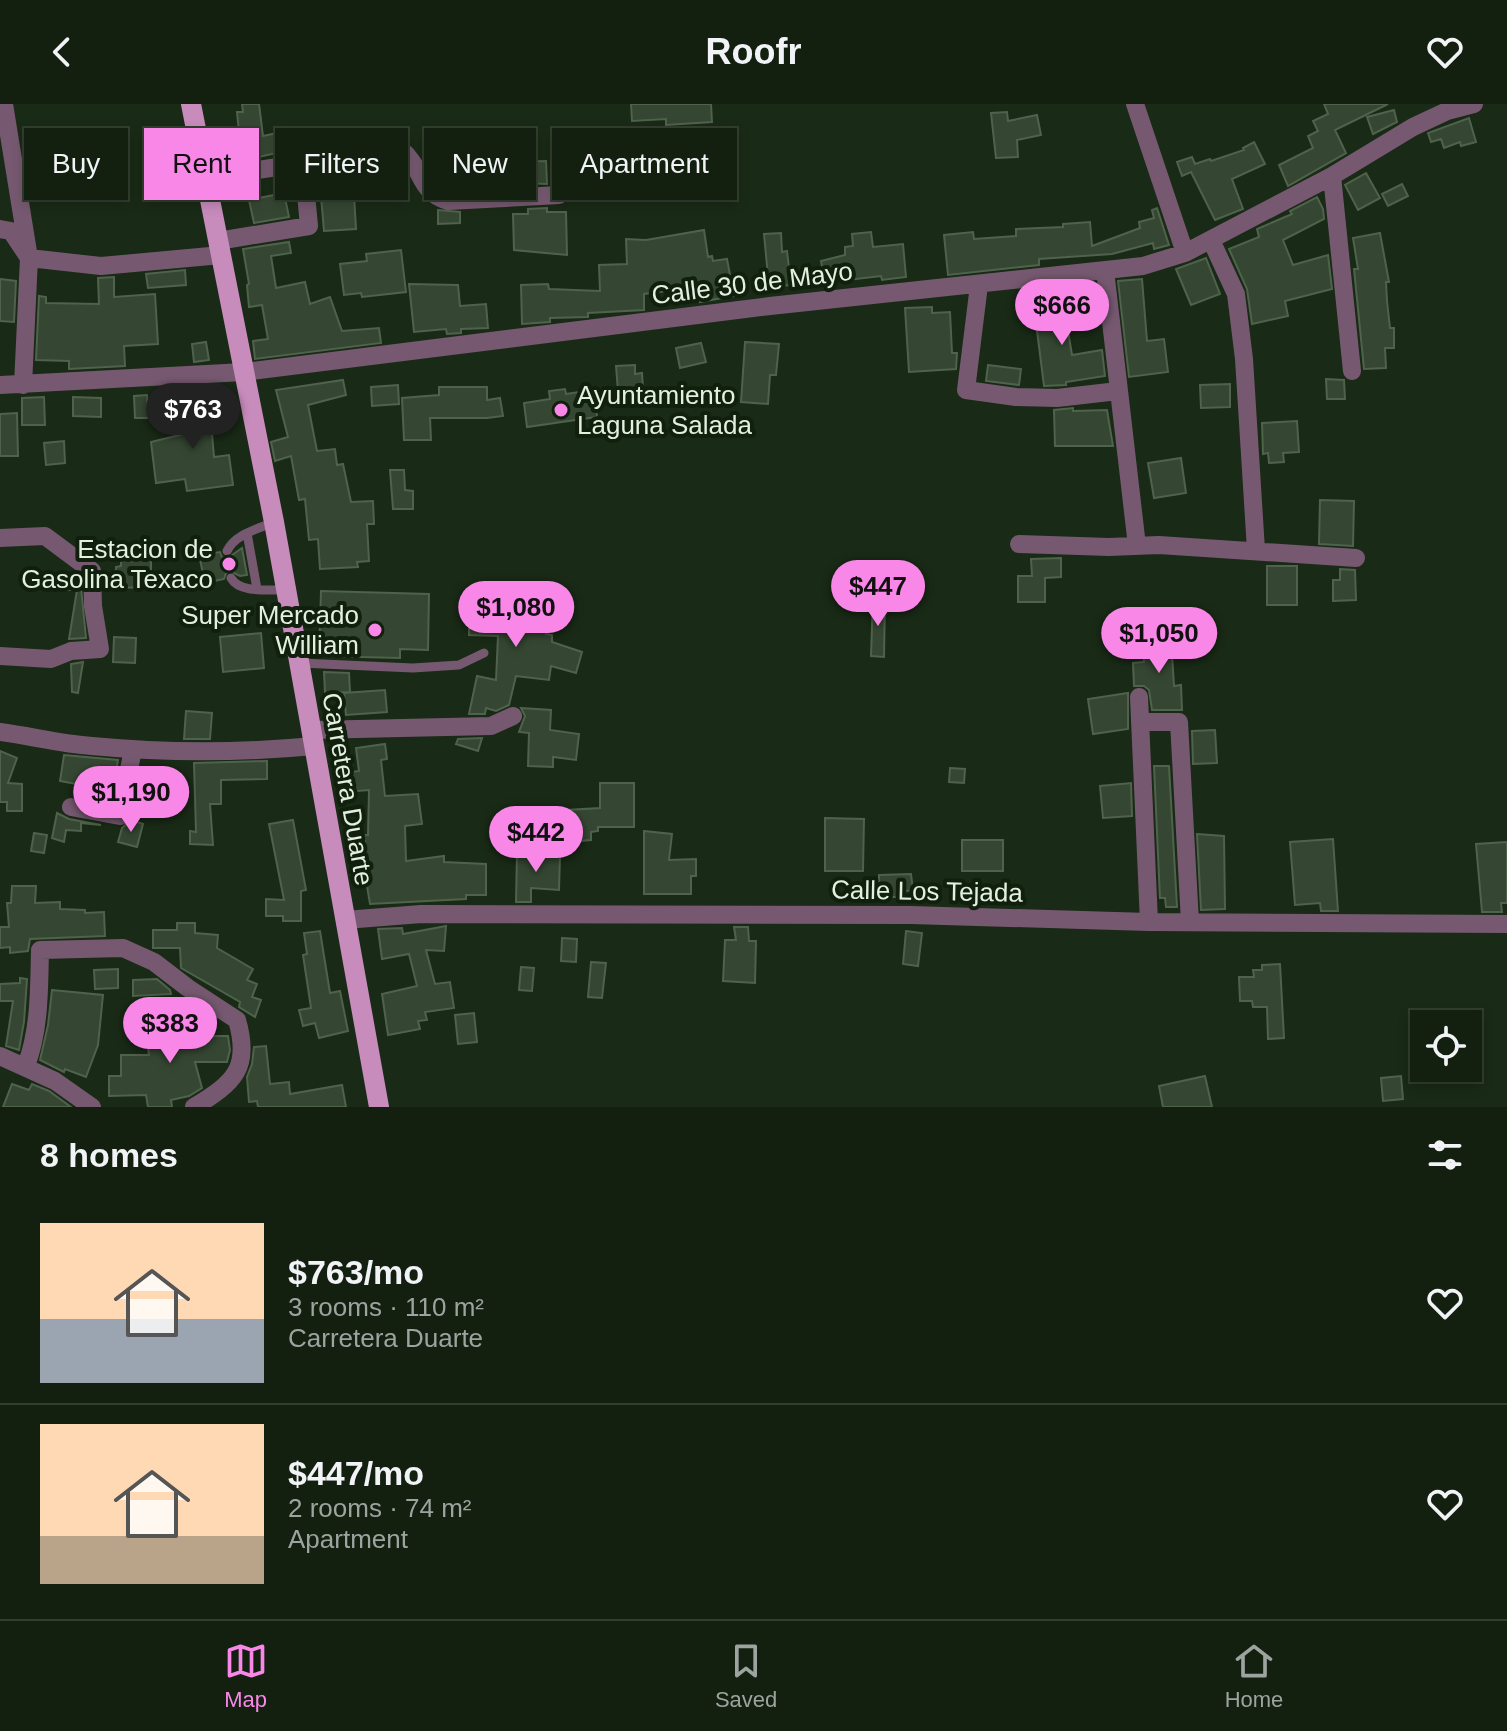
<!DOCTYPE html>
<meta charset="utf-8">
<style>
:root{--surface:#132010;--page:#1c2819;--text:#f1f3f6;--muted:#9da39f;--line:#323e30;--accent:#f987e8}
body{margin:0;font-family:Helvetica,sans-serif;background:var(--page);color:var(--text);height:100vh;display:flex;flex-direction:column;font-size:30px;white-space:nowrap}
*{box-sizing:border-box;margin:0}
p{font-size:26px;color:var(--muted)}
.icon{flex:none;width:44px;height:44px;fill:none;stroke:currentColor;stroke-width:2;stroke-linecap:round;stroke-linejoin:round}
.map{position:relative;height:1003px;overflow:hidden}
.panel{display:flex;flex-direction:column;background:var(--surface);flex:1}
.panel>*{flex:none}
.guide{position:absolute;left:24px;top:24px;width:800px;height:72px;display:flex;gap:16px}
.buttons{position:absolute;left:1410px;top:906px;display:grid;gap:16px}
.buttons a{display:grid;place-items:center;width:72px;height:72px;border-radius:0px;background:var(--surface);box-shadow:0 4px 12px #0003,0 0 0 2px var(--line);font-size:40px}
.price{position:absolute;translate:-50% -68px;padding:0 18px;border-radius:28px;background:var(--accent);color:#111;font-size:26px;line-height:52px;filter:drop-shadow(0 2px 4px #0008)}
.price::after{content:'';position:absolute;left:50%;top:48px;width:24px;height:18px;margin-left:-12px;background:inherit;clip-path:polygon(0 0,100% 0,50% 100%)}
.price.current{background:#222;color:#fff}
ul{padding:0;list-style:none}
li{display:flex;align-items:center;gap:24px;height:200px;padding:0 40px}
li+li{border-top:2px solid var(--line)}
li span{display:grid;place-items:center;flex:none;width:224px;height:160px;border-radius:0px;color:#555}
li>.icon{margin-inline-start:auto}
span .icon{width:96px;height:96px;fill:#fffc;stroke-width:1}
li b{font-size:34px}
h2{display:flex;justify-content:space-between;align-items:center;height:96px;padding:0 40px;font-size:34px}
.tag{padding:0 28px;border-radius:0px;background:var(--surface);box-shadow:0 4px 12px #0003,0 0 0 2px var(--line);font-size:28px;line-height:72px}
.tag.current{background:var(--accent);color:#111}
header{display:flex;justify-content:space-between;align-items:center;height:104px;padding:0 40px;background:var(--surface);font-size:36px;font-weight:700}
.dock{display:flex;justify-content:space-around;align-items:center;height:112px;border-top:2px solid var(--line);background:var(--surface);font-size:22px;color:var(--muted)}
.dock a{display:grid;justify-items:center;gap:4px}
.dock .current{color:var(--accent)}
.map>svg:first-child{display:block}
.building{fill:#354732;stroke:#4f624b;stroke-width:2}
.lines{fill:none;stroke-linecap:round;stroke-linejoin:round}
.lane{stroke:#765970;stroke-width:9}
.street{stroke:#765970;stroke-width:18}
.primary{stroke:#c78bbc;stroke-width:20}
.poi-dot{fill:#f987e8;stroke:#10200d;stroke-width:3}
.labels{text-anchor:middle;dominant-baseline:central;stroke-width:8;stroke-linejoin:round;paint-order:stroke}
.street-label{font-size:26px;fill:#e3efe1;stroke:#10200d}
.poi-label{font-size:26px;fill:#e3efe1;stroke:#10200d;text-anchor:end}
</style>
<header><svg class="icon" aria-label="back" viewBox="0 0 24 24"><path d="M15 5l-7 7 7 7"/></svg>Roofr<svg class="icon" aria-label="heart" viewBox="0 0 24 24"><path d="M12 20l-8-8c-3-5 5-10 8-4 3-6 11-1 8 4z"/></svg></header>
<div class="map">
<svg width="1507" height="1003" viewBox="0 0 1507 1003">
<rect width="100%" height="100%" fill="#192a16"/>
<path class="building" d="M242 0H259L263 32 277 29 281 48 249 55 243 28H239L237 8H243Z
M631 0H711L712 18 666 21V15L632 17Z
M1324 0H1388L1335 26 1346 49 1288 82 1279 61 1313 44 1308 32 1318 27 1313 17 1328 10Z
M1394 6 1397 18 1373 30 1367 13Z
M1007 8 1008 17 1037 11 1041 31 1017 36 1018 53 996 54 991 9Z
M1469 14 1476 38 1461 42 1460 38 1444 44 1441 35 1431 38 1428 29Z
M1254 38 1265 60 1232 75 1243 105 1215 116 1191 68 1182 72 1177 58 1192 53 1195 60 1210 55 1211 57 1244 46 1243 44Z
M442 52 512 54V58L546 57 547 80 472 77V84L450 85 442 81Z
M366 61 368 90 354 91 356 125 324 127 319 69Z
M1366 69 1380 94 1358 106 1345 81Z
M1402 80 1408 92 1388 102 1382 90Z
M284 89 289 113 254 119 249 96Z
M1317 93 1323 105 1324 115 1283 136 1293 161 1328 151 1332 185 1285 197 1288 212 1252 220 1247 185 1229 145 1259 133 1257 125 1292 110 1290 107Z
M547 104V108H566L567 151 514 146 513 110H528V105Z
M1157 104 1169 141 1154 145 1153 139 1112 150 1039 155V161L948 171 944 131 973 128 974 135 1016 132V125L1063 123V120L1090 118 1092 142 1140 124 1139 118 1154 114 1152 106Z
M438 106 460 108V119L438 120Z
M704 126 708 153 712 152 713 157 727 155 734 192 700 198 697 183 644 190V206L588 209V213L550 214V218L522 220 521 181 548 180 549 185 600 187 599 161 627 160 626 135 646 136Z
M871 128 873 143 903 140 906 173 882 176 881 172 848 176 847 169 824 174 821 157 845 151V143L853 142 852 130Z
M781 129 782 148 787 147 791 181 769 183 764 130Z
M1380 129 1389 178H1386L1387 197 1390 224H1394V244H1385L1386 264 1364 265 1354 165H1358L1353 134Z
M289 138 291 149 271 152 276 184 305 178 310 200 330 193 342 227 379 224 381 239 255 255 253 237 268 235 262 201 249 203 247 181 249 180 243 145Z
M401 146 406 188 362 193 361 189 344 191 340 160 367 157 366 150Z
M1206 154 1220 190 1191 201 1176 165Z
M185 166 186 181 148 184 146 170Z
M114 173V193L155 190 158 240 124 242 125 262 69 265V257L36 256 39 192 46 193V199L99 200 98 174Z
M0 175 16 177 14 218 0 217Z
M1142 175 1147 237 1164 235 1168 268 1129 273 1118 177Z
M409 180 458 181 460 202 486 200 488 224 461 225V229L447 230 446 225 414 228Z
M1062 190 1072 251 1102 246 1105 272 1066 278V281L1044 282 1035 211H1038L1035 194Z
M932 203V209L950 208 952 249H957L956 265 909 268 905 204Z
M206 238 209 256 194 258 192 240Z
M745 238 779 240 776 271H770L768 300 741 298Z
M701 239 706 258 680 264 676 244Z
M635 261V270L642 269 643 285 618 287 616 262Z
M988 261 1021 265 1019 281 986 277Z
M1326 275 1344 276 1345 295H1327Z
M343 276 346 291 308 301 317 347 335 345 337 361 343 360 351 398 373 397 374 420H367L369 457 357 458 358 463 320 465 318 435 309 436 305 395 299 396 291 352 275 357 271 338 288 333 276 286Z
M1230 280V303L1201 304 1200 281Z
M398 281 399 300 372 302 371 283Z
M208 283 214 353 229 351 233 381 187 387 185 375 156 379 151 338 192 328 186 284Z
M439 283H487V296L500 294 503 312 487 314H430L431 336H404L402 294 439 291Z
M565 285 566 290 594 286 597 313 527 323 524 299 550 295 549 287Z
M147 291 148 314H135L134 292Z
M44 293 45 321H22V294Z
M73 293 101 294V313L73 312Z
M1073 304V307L1107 306 1113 342H1055L1054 306Z
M17 309 18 352H0V310Z
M1297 317 1299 348 1283 349 1284 358 1269 359 1268 349 1263 350 1262 319Z
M64 337 65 359 46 361 44 339Z
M1181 354 1186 389 1154 394 1148 359Z
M390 366H404L405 386 413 387V405H393Z
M1320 396 1354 397 1353 442 1319 440Z
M242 444 247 471 240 472 230 467 226 469 224 475 205 479 199 451 220 448 222 453 228 454Z
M1061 454V473L1045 474V498H1018V472H1032L1031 455Z
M151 456V483L115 484 116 463 121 462V457Z
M1267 462H1297V501H1267Z
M1340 465 1355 466 1356 496 1333 497V476H1340Z
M61 473H80L86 534 69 535 77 486H61Z
M321 487 429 490 428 546 400 545V554L319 552Z
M873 494 885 495 884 553 871 552Z
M530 495 548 496 546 530 552 531V538L582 548 576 569 551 562 549 576 516 572 509 601 496 607 486 604 485 610H469L477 572 496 576 498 532 469 531V496L530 498Z
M261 529 264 564 223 568 220 533Z
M114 533 136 534 135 559 113 558Z
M1171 534 1174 582 1181 581 1182 606H1152L1149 586 1144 582H1134L1133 559 1144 558 1142 536Z
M83 558 78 589 72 588 71 560Z
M324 568 349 569 350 588 325 589Z
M385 586 387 608 346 611 344 589Z
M1128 589V625L1093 630 1088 595Z
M521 604 551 606 550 626 579 630 576 656 553 653V663L528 662 529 629 519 628 525 612Z
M186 607 212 609 210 635H184Z
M1215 626 1217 659 1193 660 1192 627Z
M482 634 478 647 456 640 458 635Z
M385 640 387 655 381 656 385 692 418 690 422 720 405 722 406 757 444 752V758L486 760V791H466V795L370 800 366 776 365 731H368L369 686 345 688 343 669 359 667 356 644Z
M0 647 17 654 8 679 22 680V707H7V698H0Z
M64 651 118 656 113 687 60 677Z
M267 657V675L221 676V700H210L213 741 190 740V727L196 728 194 659Z
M1154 662H1169L1177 803H1166L1165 794H1160Z
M950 664 965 665 964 679 949 678Z
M600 679H634V723H598V727L591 728V736L568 738 566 706 600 704Z
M1131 679 1132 712 1103 714 1100 682Z
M57 709 69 715 101 721 81 719V727L66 726 64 738 52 734Z
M825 714 864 715 863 767H825Z
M131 716 143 720 137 743 118 738 122 724Z
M293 716 306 786 301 787V817H283V812H266V795L284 796 269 720Z
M644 727 672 730 669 756 696 755V772H691V790H644Z
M34 729 47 731 44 749 31 747Z
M1197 730 1224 732 1225 805 1201 806Z
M1333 735 1338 807H1321L1320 799 1295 801 1290 738Z
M962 736H1003V767H962Z
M1507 738V799H1501L1502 808H1482L1476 740Z
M517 749 560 752 559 786 531 784V798H516Z
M911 770 913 786 899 788V793H879V771Z
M12 782H36L35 799 60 798V805L85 806V809L104 808 105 832 30 835 28 847 10 849V843L0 844V823H9L7 799H11Z
M177 819H195V829L218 831 217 844 253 865 247 876 257 880 252 893 261 896 255 913 239 903 240 898 181 864 180 844H153V826H177Z
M446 822 444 847 426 846 435 880 450 878 454 904 425 908 427 916 418 917 420 925 388 931 382 890 417 882 409 850 382 855 378 825 402 824 403 830Z
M734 823H748L749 837H756L755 879 723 877 725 836H736Z
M320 827 330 889 340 887 348 927 319 934 315 919 303 922 299 906 311 904 303 851 307 850 304 829Z
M906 827 922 829 918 862 903 860Z
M562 834 577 835 576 858 561 857Z
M591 858 606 859 602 894 588 893Z
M1280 860 1284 934 1268 935 1267 903H1253L1252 897H1240L1239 873H1254L1253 866H1262V861Z
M521 863 534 864 532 887 519 886Z
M118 865V884L95 885 94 866Z
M20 874 27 875 24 918 19 946 6 942 13 897H0V880L20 879Z
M157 875 170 886 171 890 133 892V876Z
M52 886 103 891 98 941 86 973 65 965 64 968 40 956 48 921Z
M198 909 201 932H228L230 946 227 958H195L202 984 189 992 171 996 172 1003H148L146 991 109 992V972H121V951H149L147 936 178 932 176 912Z
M474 909 477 938 458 940 455 911Z
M266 942 270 980 289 978 290 990 342 981 346 1003H258L257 997 249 998 247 973 252 960 254 943Z
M1205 972 1212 1003H1163L1159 982Z
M1401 972 1403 995 1383 997 1381 974Z
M12 980 29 986 32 980 49 987 71 1003H3Z"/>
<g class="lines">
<path class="lane" d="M247 429 257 485
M227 447C235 430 258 425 274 418
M231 474C240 490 270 485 287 486
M300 559 413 564 459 561 484 549"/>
<path class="street" d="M4 0 29 154 23 281
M1135 0 1185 149
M1332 72 1352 267
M206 74 399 44C424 63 417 88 448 97L559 91
M0 125 11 127 29 154 101 162 221 151
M1211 136 1236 190 1244 255 1256 446
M218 137 309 122 303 58
M1105 166 1137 442
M979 181 966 286 1016 293 1057 294 1118 287
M0 281 244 268 770 202 1143 162 1185 149 1332 72 1413 23 1447 7 1474 0
M0 434 45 432 92 467 93 502 100 545 71 547 51 555 0 552
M1019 440 1109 443 1159 441 1356 454
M1139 593 1149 818
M1140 618H1179L1190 818
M312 626 491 622 513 612
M0 628C31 632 61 640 92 642 166 649 240 649 314 642
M71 703 120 712 133 645
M345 816 421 810 911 811 1149 818 1507 820
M0 952 55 977 92 1003
M26 962C40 925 39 885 40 846L123 844 154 858 188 884 237 916C251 964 234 979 194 1003"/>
<path class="primary" d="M191 0 274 418 379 1003"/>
</g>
<g class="poi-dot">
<circle cx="561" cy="306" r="8"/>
<circle cx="229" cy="460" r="8"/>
<circle cx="375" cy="526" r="8"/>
</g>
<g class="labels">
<g class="street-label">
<text transform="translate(752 179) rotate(-7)">Calle 30 de Mayo</text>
<text transform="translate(348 685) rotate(80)">Carretera Duarte</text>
<text transform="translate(927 787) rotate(1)">Calle Los Tejada</text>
</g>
<g class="poi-label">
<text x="577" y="291" text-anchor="start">Ayuntamiento<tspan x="577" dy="30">Laguna Salada</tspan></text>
<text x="213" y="445">Estacion de<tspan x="213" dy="30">Gasolina Texaco</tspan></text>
<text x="359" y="511">Super Mercado<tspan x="359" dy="30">William</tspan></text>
</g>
</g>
</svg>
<div class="buttons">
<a><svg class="icon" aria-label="locate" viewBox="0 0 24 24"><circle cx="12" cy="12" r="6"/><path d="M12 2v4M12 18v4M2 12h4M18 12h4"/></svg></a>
</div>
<b class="price" style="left:1062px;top:243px">$666</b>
<b class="price current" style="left:193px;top:347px">$763</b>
<b class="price" style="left:878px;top:524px">$447</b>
<b class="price" style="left:516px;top:545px">$1,080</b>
<b class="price" style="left:1159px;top:571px">$1,050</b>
<b class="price" style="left:131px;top:730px">$1,190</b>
<b class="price" style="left:536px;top:770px">$442</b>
<b class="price" style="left:170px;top:961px">$383</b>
<div class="guide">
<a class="tag">Buy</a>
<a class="tag current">Rent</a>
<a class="tag">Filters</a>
<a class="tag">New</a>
<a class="tag">Apartment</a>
</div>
</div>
<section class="panel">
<h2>8 homes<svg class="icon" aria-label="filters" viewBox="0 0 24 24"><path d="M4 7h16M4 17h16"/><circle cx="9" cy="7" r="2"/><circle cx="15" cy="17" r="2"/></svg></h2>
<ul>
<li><span style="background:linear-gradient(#ffd9b3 60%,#9aa5b1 0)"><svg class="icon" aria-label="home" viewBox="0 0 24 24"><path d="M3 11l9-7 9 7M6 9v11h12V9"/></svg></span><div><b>$763/mo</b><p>3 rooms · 110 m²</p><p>Carretera Duarte</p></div><svg class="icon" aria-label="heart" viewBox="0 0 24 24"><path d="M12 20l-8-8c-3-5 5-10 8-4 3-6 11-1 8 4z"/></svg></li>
<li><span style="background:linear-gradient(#ffd9b3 70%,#b9a48a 0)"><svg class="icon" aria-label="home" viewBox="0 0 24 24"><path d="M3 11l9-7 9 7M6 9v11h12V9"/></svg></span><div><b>$447/mo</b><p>2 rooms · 74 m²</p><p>Apartment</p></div><svg class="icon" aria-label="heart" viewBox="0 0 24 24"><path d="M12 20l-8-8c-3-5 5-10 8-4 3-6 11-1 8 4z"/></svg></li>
</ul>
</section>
<nav class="dock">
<a class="current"><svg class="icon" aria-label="map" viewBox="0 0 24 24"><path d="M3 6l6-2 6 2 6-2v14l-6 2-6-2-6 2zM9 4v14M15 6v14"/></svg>Map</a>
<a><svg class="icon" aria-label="saved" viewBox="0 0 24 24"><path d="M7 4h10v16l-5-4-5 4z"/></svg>Saved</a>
<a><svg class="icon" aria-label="home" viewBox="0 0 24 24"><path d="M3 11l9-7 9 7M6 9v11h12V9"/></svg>Home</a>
</nav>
